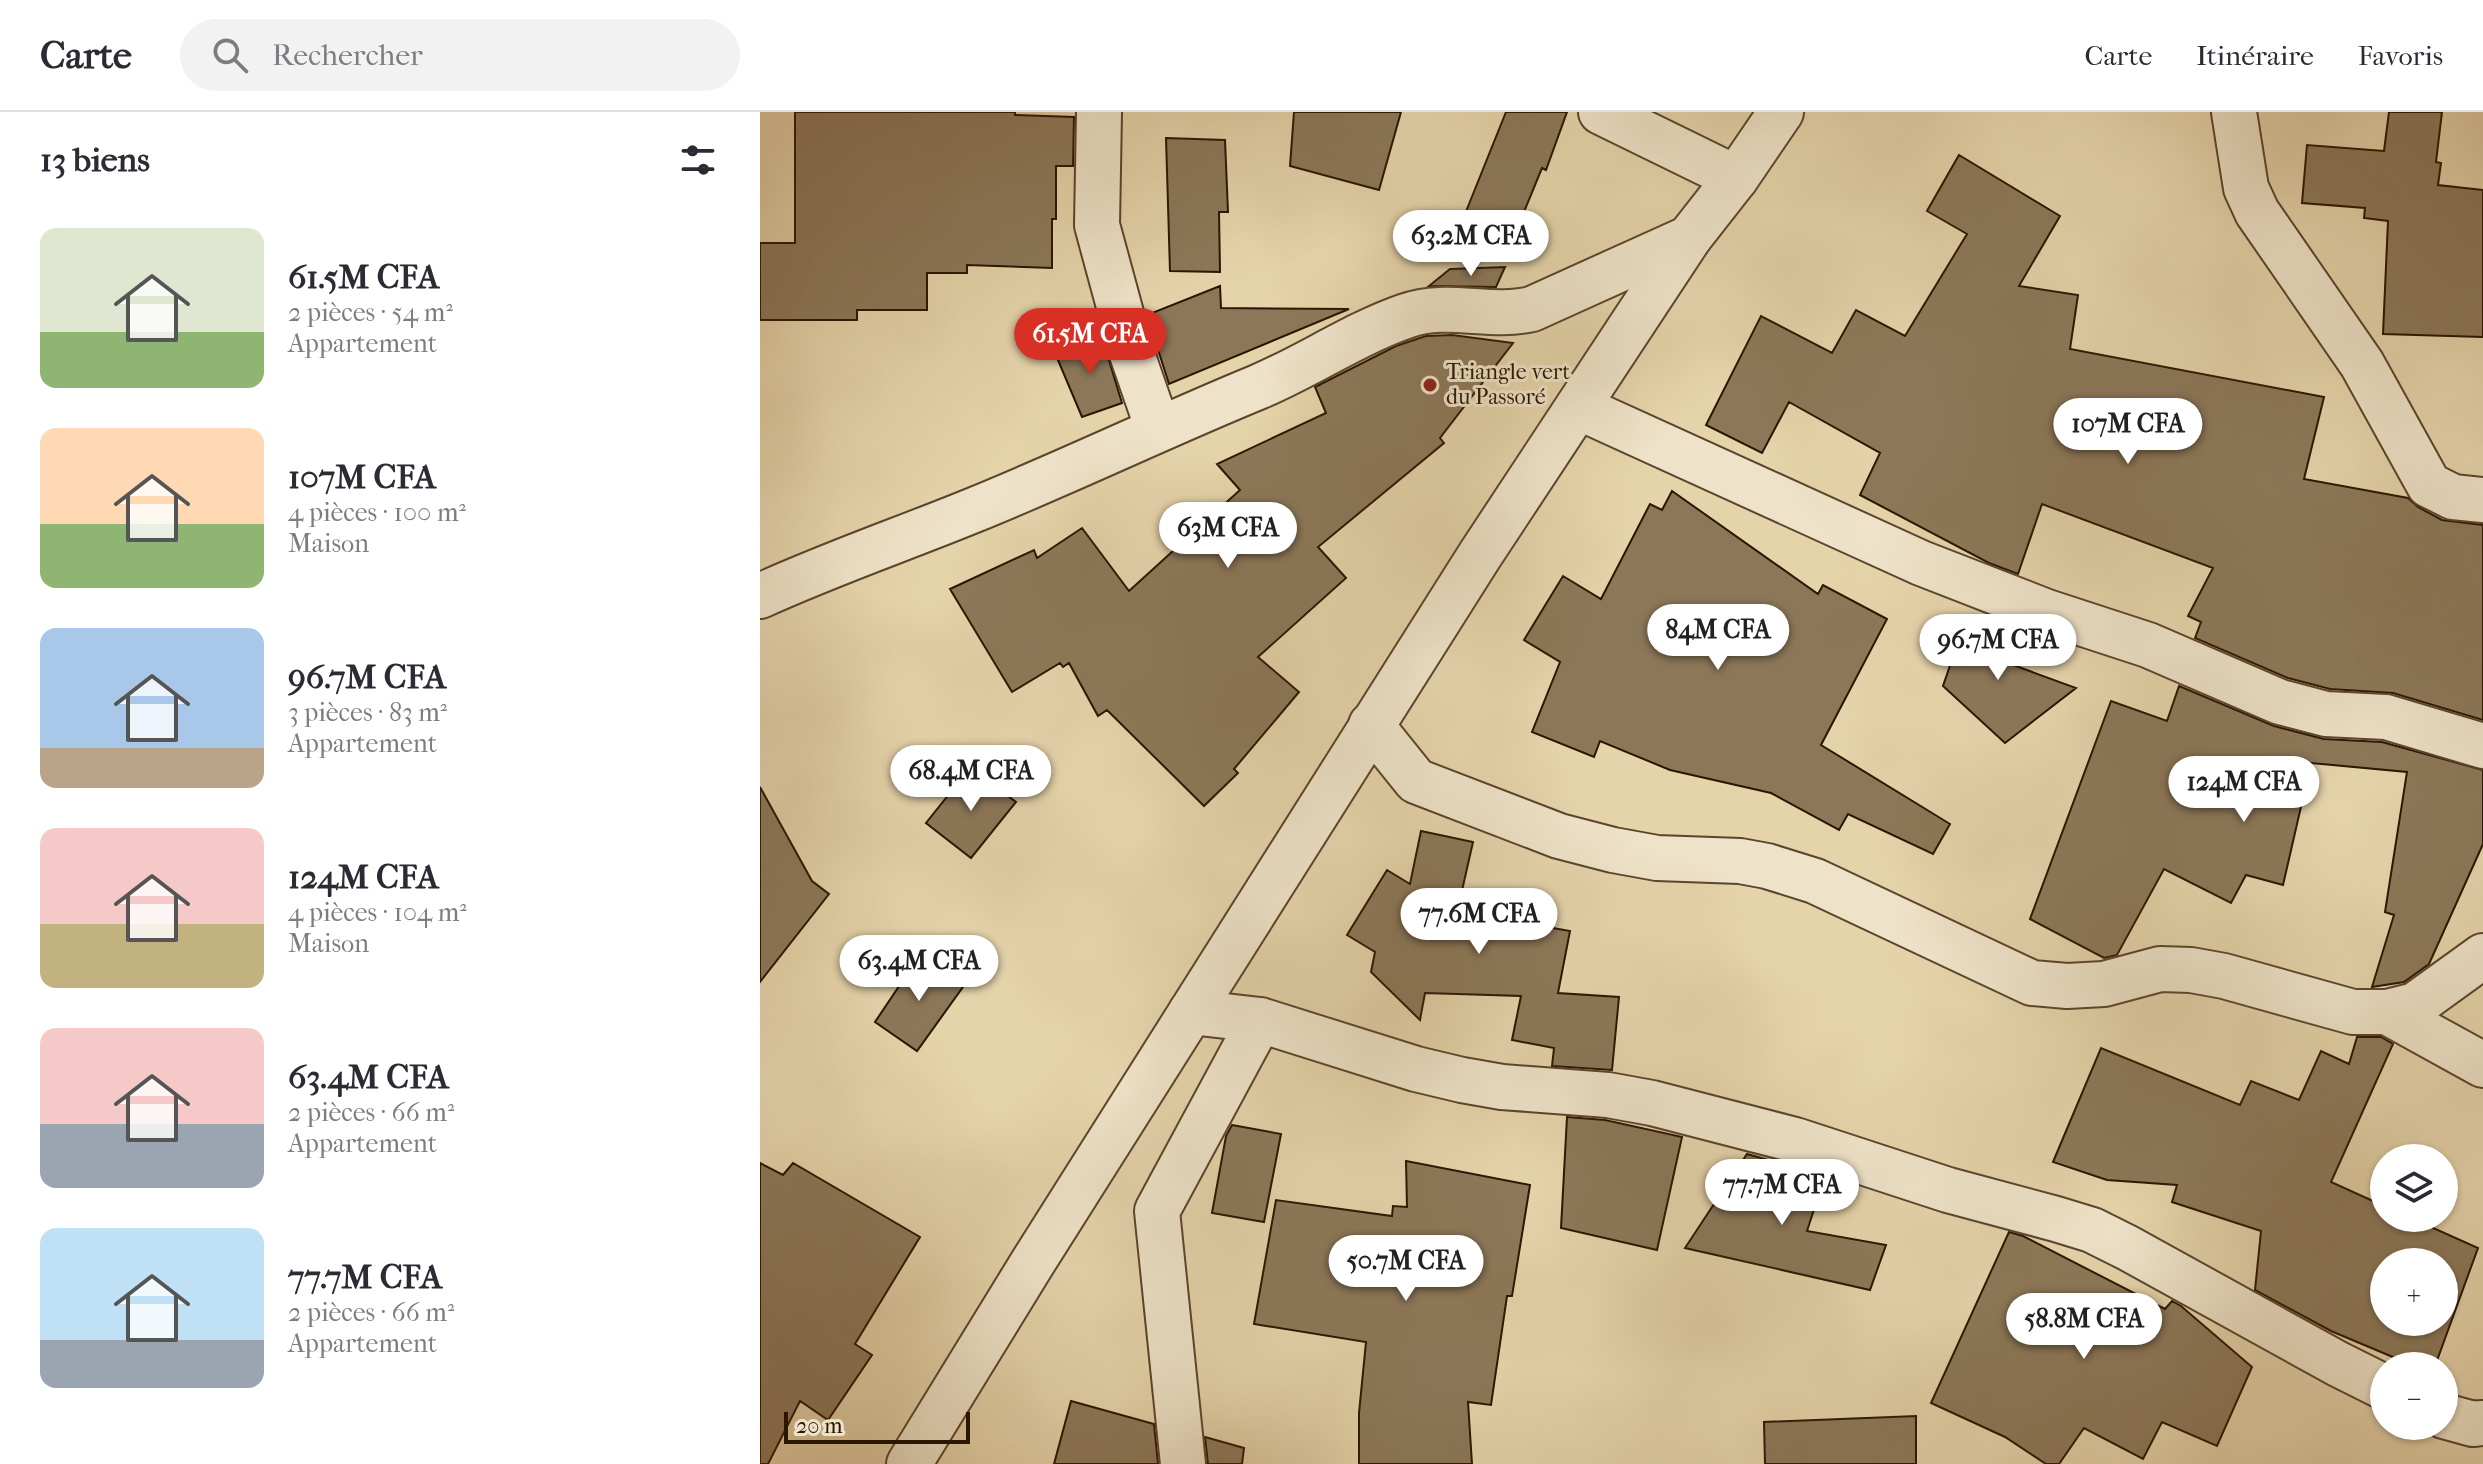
<!DOCTYPE html>
<html lang="fr">
<meta charset="utf-8">
<style>
:root{--surface:#fff;--page:#f2f2f3;--text:#2b2b33;--muted:#7c7c81;--line:#e1e1e2;--accent:#d93025}
body{margin:0;font-family:"IM FELL French Canon",serif;background:var(--page);color:var(--text);height:100vh;display:flex;flex-direction:column;font-size:30px;white-space:nowrap}
*{box-sizing:border-box;margin:0}
p{font-size:26px;color:var(--muted)}
.icon{flex:none;width:44px;height:44px;fill:none;stroke:currentColor;stroke-width:2;stroke-linecap:round;stroke-linejoin:round}
.map{position:relative;flex:1;overflow:hidden}
.side{display:flex;flex-direction:column;background:var(--surface);width:760px}
.side>*{flex:none}
.tools{position:absolute;left:1610px;top:1032px;display:grid;gap:16px}
.tools a{display:grid;place-items:center;width:88px;height:88px;border-radius:50%;background:var(--surface);box-shadow:0 2px 6px #0004;font-size:40px}
.scale{position:absolute;left:24px;bottom:20px;width:186px;box-sizing:border-box;padding-left:8px;border:4px solid #2b1602;border-top:0;font-size:22px;line-height:28px;white-space:nowrap;color:#2b1602;-webkit-text-stroke:6px #eee2c8;paint-order:stroke}
.price{position:absolute;translate:-50% -68px;padding:0 18px;border-radius:28px;background:#fff;color:#222;font-size:26px;line-height:52px;filter:drop-shadow(0 2px 4px #0008)}
.price::after{content:'';position:absolute;left:50%;top:48px;width:24px;height:18px;margin-left:-12px;background:inherit;clip-path:polygon(0 0,100% 0,50% 100%)}
.price.on{background:var(--accent);color:#fff}
ul{padding:0;list-style:none}
li{display:flex;align-items:center;gap:24px;height:200px;padding:0 40px}
li span{display:grid;place-items:center;flex:none;width:224px;height:160px;border-radius:16px;color:#555}
li>.icon{margin-inline-start:auto}
span .icon{width:96px;height:96px;fill:#fffc;stroke-width:1}
li b{font-size:34px}
h2{display:flex;justify-content:space-between;align-items:center;height:96px;padding:0 40px;font-size:34px}
header{display:flex;align-items:center;gap:48px;box-sizing:border-box;height:112px;padding:0 40px;background:var(--surface);border-bottom:2px solid var(--line)}
header strong{font-size:38px}
nav{display:flex;gap:44px;margin-inline-start:auto;font-size:28px}
.search{width:560px;height:72px;background:var(--page);display:flex;align-items:center;gap:20px;box-sizing:border-box;padding:0 28px;border-radius:44px;color:var(--muted);font-size:30px}
main{display:flex;flex:1;min-height:0}
.map>svg:first-child{display:block}
.building{fill:#8c7859;stroke:#2b1602;stroke-width:2;fill-rule:evenodd}
.lines{fill:none;stroke-linecap:round;stroke-linejoin:round}
.minor-casing{stroke:#5a452c;stroke-width:48}
.tertiary-casing{stroke:#5a452c;stroke-width:48}
.minor{stroke:#eee2c8;stroke-width:44}
.tertiary{stroke:#eee2c8;stroke-width:44}
.poi-dot{fill:#8f2418;stroke:#eee2c8;stroke-width:3}
.labels{text-anchor:middle;dominant-baseline:central;stroke-width:6;stroke-linejoin:round;paint-order:stroke}
.poi-label{font-size:22px;fill:#2b1602;stroke:#eee2c8;text-anchor:start}
</style>
<header>
<strong>Carte</strong>
<div class="search"><svg class="icon" aria-label="search" viewBox="0 0 24 24"><circle cx="10" cy="10" r="6"/><path d="M15 15l6 6"/></svg>Rechercher</div>
<nav><a>Carte</a><a>Itinéraire</a><a>Favoris</a></nav>
</header>
<main>
<section class="side">
<h2>13 biens<svg class="icon" aria-label="filters" viewBox="0 0 24 24"><path d="M4 7h16M4 17h16"/><circle cx="9" cy="7" r="2"/><circle cx="15" cy="17" r="2"/></svg></h2>
<ul>
<li><span style="background:linear-gradient(#dfe7d0 65%,#8fb573 0)"><svg class="icon" aria-label="home" viewBox="0 0 24 24"><path d="M3 11l9-7 9 7M6 9v11h12V9"/></svg></span><div><b>61.5M CFA</b><p>2 pièces · 54 m²</p><p>Appartement</p></div></li>
<li><span style="background:linear-gradient(#ffd9b3 60%,#8fb573 0)"><svg class="icon" aria-label="home" viewBox="0 0 24 24"><path d="M3 11l9-7 9 7M6 9v11h12V9"/></svg></span><div><b>107M CFA</b><p>4 pièces · 100 m²</p><p>Maison</p></div></li>
<li><span style="background:linear-gradient(#a9c7e8 75%,#b9a48a 0)"><svg class="icon" aria-label="home" viewBox="0 0 24 24"><path d="M3 11l9-7 9 7M6 9v11h12V9"/></svg></span><div><b>96.7M CFA</b><p>3 pièces · 83 m²</p><p>Appartement</p></div></li>
<li><span style="background:linear-gradient(#f6c9c9 60%,#c2b280 0)"><svg class="icon" aria-label="home" viewBox="0 0 24 24"><path d="M3 11l9-7 9 7M6 9v11h12V9"/></svg></span><div><b>124M CFA</b><p>4 pièces · 104 m²</p><p>Maison</p></div></li>
<li><span style="background:linear-gradient(#f6c9c9 60%,#9aa5b1 0)"><svg class="icon" aria-label="home" viewBox="0 0 24 24"><path d="M3 11l9-7 9 7M6 9v11h12V9"/></svg></span><div><b>63.4M CFA</b><p>2 pièces · 66 m²</p><p>Appartement</p></div></li>
<li><span style="background:linear-gradient(#bfe0f5 70%,#9aa5b1 0)"><svg class="icon" aria-label="home" viewBox="0 0 24 24"><path d="M3 11l9-7 9 7M6 9v11h12V9"/></svg></span><div><b>77.7M CFA</b><p>2 pièces · 66 m²</p><p>Appartement</p></div></li>
</ul>
</section>
<div class="map">
<svg width="1723" height="1352" viewBox="0 0 1723 1352">
<rect width="100%" height="100%" fill="#e5d3aa"/>
<filter id="stains"><feTurbulence type="fractalNoise" baseFrequency=".0025" numOctaves="4"/><feColorMatrix values="0 0 0 0 .2 0 0 0 0 .09 0 0 0 0 .02 0 0 0 .5 -.17"/></filter>
<radialGradient id="worn" r=".72"><stop offset=".6" stop-color="#630" stop-opacity="0"/><stop offset="1" stop-color="#630" stop-opacity=".3"/></radialGradient>
<path class="building" d="M35 0H255V3L314 5 313 54H296V107H292V156L207 153V161H167V198H97V208H0V131H35Z
M534 0H641L619 78 530 54Z
M746 0H807L786 58 782 56 757 117 705 102Z
M1629 0H1682L1676 50 1681 51 1678 73 1723 78V225L1623 222 1628 109 1604 106 1605 96 1542 91 1547 33 1624 39Z
M406 26 465 28 468 100H459L460 160 410 159Z
M1199 43 1300 104 1259 174 1318 183 1310 237 1564 285 1544 367 1648 386 1658 395 1682 408 1723 413V608L1633 581 1570 577 1528 566 1435 526 1441 510 1428 504 1453 456 1282 392 1258 462 1229 451 1100 383 1120 341 1029 290 1002 341 946 313 1001 204 1072 241 1096 198 1145 224 1207 122 1167 99Z
M745 155 736 175 669 174 690 157Z
M460 174 461 196 589 197 409 272 387 203Z
M341 222 362 291 322 305 295 241Z
M692 223 753 231 680 326 684 331 558 435 586 466 498 545 539 580 474 657 478 661 444 694 347 598 338 604 309 551 303 555 300 551 252 580 190 477 274 438 277 446 322 416 369 479 480 378 457 352 566 301 555 275 636 234 666 224Z
M912 379 1058 482 1063 473 1127 507 1061 633 1190 712 1173 742 1088 702 1079 718 1011 681 910 658 840 629 834 645 772 620 800 550 764 528 803 464 841 487 890 392 902 398Z
M1206 507 1252 519 1242 549 1316 576 1245 631 1183 574Z
M1419 574 1514 614 1564 627 1622 630 1723 658V732L1669 852 1644 870 1612 875 1634 803 1625 800 1647 660 1551 651 1523 773 1486 763 1471 791 1404 757 1357 843 1344 846 1270 807 1351 589 1407 609Z
M210 656 256 690 211 746 166 711Z
M0 675 52 769 69 782 0 870Z
M661 719 713 730 701 783 724 787 721 803 810 819 798 881 859 885 852 958 792 954 794 936 752 928 761 884 665 881 660 908 611 860 615 840 587 823 627 758 650 772Z
M160 843 203 875 157 939 115 910Z
M1597 925H1621L1633 932 1571 1070 1624 1094V1106H1651L1718 1136 1675 1254H1654L1571 1219 1495 1178 1501 1119 1412 1090 1417 1073 1347 1068 1293 1050 1341 936 1480 993 1491 969 1539 988 1561 939 1589 952ZM1624 1150H1684V1210H1624Z
M807 1005 845 1008 922 1025 897 1138 801 1116Z
M472 1013 521 1022 504 1110 452 1101 466 1024Z
M987 1042 1065 1064 1047 1119 1126 1133 1110 1178 925 1136Z
M646 1049 770 1073 752 1184H747L731 1293 708 1290 712 1352H599V1301L606 1230 494 1212 516 1088 632 1104 633 1094 647 1095Z
M0 1051 23 1063 33 1051 160 1125 95 1232 112 1243 68 1308 40 1289 8 1352H0Z
M1249 1120 1263 1124 1405 1197 1412 1189 1421 1194 1492 1255 1457 1334 1402 1310 1383 1347 1324 1316 1299 1352H1286L1245 1325 1171 1291Z
M311 1289 394 1312 398 1352H294Z
M1156 1304V1352H1005L1004 1310Z
M445 1325 484 1336 482 1352H448Z"/>
<g class="lines">
<defs>
<path id="minor" d="M339 0 337 113 372 242 398 317
M841 0 976 66
M1474 0 1486 76 1497 100 1602 252 1669 373 1693 385 1723 388
M818 295 1161 451 1287 500 1388 533 1520 590 1566 602 1626 605 1723 634
M0 484C70 452 143 427 214 398 310 359 403 314 498 275 548 254 594 222 646 204 687 189 730 207 772 197L929 126
M611 613 656 669 799 724 853 738 897 746 980 749 1007 754 1055 769 1272 871 1307 874 1344 872 1400 857 1431 858 1464 864 1593 900H1627L1655 893 1723 844
M431 900 500 908 656 957 702 968 742 975 848 983 892 991 1035 1028 1188 1078 1296 1107 1332 1118 1368 1136 1578 1252 1624 1275
M1627 900 1723 953
M1684 1304 1713 1312 1723 1311
M423 1352 397 1099 500 908"/>
<path id="tertiary" d="M149 1352 273 1150 720 443 929 126 976 66 1021 0"/>
</defs>
<use href="#minor" class="minor-casing"/>
<use href="#tertiary" class="tertiary-casing"/>
<use href="#minor" class="minor"/>
<use href="#tertiary" class="tertiary"/>
</g>
<circle class="poi-dot" cx="670" cy="273" r="8"/>
<g class="labels">
<g class="poi-label">
<text x="686" y="260">Triangle vert<tspan x="686" dy="25">du Passoré</tspan></text>
</g>
</g>
<rect width="100%" height="100%" filter="url(#stains)"/>
<rect width="100%" height="100%" fill="url(#worn)"/>
</svg>
<div class="tools">
<a><svg class="icon" aria-label="layers" viewBox="0 0 24 24"><path d="M12 4l9 5-9 5-9-5zM3 14l9 5 9-5"/></svg></a>
<a>+</a>
<a>−</a>
</div>
<div class="scale">20 m</div>
<b class="price" style="left:711px;top:166px">63.2M CFA</b>
<b class="price on" style="left:330px;top:264px">61.5M CFA</b>
<b class="price" style="left:1368px;top:354px">107M CFA</b>
<b class="price" style="left:468px;top:458px">63M CFA</b>
<b class="price" style="left:958px;top:560px">84M CFA</b>
<b class="price" style="left:1238px;top:570px">96.7M CFA</b>
<b class="price" style="left:211px;top:701px">68.4M CFA</b>
<b class="price" style="left:1484px;top:712px">124M CFA</b>
<b class="price" style="left:719px;top:844px">77.6M CFA</b>
<b class="price" style="left:159px;top:891px">63.4M CFA</b>
<b class="price" style="left:1022px;top:1115px">77.7M CFA</b>
<b class="price" style="left:646px;top:1191px">50.7M CFA</b>
<b class="price" style="left:1324px;top:1249px">58.8M CFA</b>
</div>
</main>
